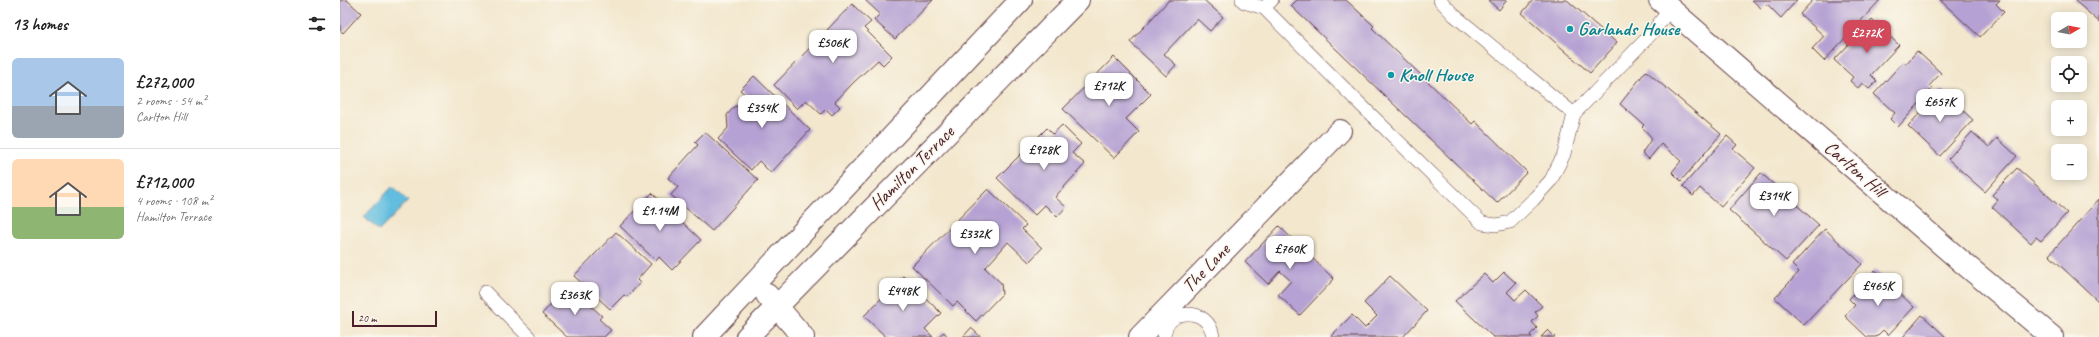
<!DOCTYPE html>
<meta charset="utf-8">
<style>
:root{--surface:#fff;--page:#f6f6f6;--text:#222;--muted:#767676;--line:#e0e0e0;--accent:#d1495b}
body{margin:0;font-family:Caveat,sans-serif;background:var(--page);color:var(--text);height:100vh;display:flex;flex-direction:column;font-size:15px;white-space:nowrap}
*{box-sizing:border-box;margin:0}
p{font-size:13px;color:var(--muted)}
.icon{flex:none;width:22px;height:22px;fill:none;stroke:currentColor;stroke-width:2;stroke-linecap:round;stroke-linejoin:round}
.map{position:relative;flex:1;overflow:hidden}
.sheet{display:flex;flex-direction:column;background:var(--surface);width:340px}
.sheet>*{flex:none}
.needle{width:26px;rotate:80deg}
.fabs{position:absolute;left:1711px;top:12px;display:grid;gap:8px}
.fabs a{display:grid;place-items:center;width:36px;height:36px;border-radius:6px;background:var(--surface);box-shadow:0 2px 10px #0003;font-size:20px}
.scale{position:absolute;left:12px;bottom:10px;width:85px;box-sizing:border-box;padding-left:4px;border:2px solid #4a1f2b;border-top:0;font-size:11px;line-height:14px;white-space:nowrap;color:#4a1f2b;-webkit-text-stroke:3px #fbf7ec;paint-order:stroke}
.price{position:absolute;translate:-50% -34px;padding:0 9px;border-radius:8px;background:#fff;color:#222;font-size:13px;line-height:26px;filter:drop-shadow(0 1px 2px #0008)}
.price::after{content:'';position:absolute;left:50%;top:24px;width:12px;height:9px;margin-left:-6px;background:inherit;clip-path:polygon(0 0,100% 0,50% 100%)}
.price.on{background:var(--accent);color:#fff}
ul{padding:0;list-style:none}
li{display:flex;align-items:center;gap:12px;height:100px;padding:0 12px}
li+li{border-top:1px solid var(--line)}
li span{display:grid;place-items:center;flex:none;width:112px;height:80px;border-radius:6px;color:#555}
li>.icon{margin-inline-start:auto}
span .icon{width:48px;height:48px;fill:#fffc;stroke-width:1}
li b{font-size:17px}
h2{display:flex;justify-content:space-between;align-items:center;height:48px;padding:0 12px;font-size:17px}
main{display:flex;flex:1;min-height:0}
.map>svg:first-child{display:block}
.water{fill:#62bddf;stroke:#566e85}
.building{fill:#b5a1d3}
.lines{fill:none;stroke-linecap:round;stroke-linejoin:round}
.lane-casing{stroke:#633d43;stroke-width:14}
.street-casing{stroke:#633d43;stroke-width:24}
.lane{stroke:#fff;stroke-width:13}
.street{stroke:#fff;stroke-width:22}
.culture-dot{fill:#0f9aa8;stroke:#fbf7ec;stroke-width:1.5}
.labels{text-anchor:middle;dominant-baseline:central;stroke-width:3;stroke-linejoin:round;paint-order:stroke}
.culture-label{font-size:19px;font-weight:bold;fill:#0d838f;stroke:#fbf7ec;text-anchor:start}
.street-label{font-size:19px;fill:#4a1f2b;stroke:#fbf7ec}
</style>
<main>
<section class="sheet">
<h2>13 homes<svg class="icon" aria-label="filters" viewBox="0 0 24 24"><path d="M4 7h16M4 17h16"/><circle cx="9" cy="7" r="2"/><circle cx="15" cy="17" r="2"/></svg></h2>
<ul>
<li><span style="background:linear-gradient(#a9c7e8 60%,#9aa5b1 0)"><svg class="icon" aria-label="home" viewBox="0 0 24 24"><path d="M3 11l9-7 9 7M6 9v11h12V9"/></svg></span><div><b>£272,000</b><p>2 rooms · 54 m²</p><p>Carlton Hill</p></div></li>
<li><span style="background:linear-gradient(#ffd9b3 60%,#8fb573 0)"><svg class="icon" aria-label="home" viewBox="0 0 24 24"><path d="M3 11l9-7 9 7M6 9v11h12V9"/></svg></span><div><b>£712,000</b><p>4 rooms · 108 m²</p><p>Hamilton Terrace</p></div></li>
</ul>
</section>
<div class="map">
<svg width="1759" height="337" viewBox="0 0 1759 337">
<rect width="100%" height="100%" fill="#fbf7ec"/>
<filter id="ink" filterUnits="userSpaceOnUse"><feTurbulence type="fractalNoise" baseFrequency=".025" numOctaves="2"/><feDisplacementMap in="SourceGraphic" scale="8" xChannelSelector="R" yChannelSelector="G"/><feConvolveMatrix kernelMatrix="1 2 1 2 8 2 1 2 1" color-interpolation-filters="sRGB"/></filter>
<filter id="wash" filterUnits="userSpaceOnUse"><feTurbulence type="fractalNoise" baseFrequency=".012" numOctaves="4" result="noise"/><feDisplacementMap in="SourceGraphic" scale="16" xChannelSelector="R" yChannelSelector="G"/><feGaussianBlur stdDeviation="0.9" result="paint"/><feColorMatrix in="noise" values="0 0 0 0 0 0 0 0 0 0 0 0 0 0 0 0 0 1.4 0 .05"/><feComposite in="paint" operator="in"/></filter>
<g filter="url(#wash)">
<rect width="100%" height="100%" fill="#f3e7cd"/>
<path class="water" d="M53 186 68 201 39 231 24 217Z"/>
<g id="blocks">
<path class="building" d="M0 0H7L21 13 3 33 0 30Z
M525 0H593L555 39 534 20 540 14Z
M829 0H864L883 17 870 31 857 19 824 54 836 65 826 76 790 42Z
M957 0H1006L1034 26 1032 28 1132 124 1135 121 1187 172 1157 203 951 6Z
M1148 0H1167L1159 10Z
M1193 0H1227L1277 43 1250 73 1182 13Z
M1412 0H1457L1441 18 1427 4 1422 9Z
M1473 0H1540L1484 61 1472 49 1484 36 1460 14Z
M1600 0H1660L1656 4 1664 12 1640 37Z
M1734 0H1759V22L1749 13Z
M512 4 531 22 524 28 552 56 543 65 538 60 514 82 495 102 500 107 492 115 486 109 481 114 466 100 457 109 434 85Z
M1532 20 1559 45 1531 75 1537 81 1529 89 1522 83 1518 88 1510 81 1513 77 1494 60Z
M1577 51 1601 73 1589 86 1592 89 1558 127 1550 119 1555 113 1534 94 1563 62 1566 64Z
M774 57 811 94 786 119 799 132 774 158 723 109Z
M1306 71 1381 134 1341 181 1332 172 1341 161 1321 144 1309 159 1302 153 1312 138 1302 127 1304 125 1280 104Z
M414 76 470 130 431 173 419 161 411 170 378 139 388 128 387 115 395 106 406 108 412 101 400 90Z
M1601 90 1633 120 1600 156 1568 126Z
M722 125 741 144 732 153 745 164 715 197 726 207 717 217 705 205 695 215 657 178 707 128 713 134Z
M365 132 418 180 372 231 331 195 338 187 328 178 358 145 355 142Z
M1632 132 1649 147 1657 138 1677 156 1645 192 1608 159Z
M1387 136 1397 145 1393 149 1415 168 1381 207 1360 188 1353 196 1343 186Z
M1677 168 1727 213 1701 241 1696 237 1691 243 1652 207 1658 200 1652 195Z
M1421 173 1479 225 1446 261 1389 210Z
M648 189 686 225 682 229 702 248 689 262 668 242 655 257 645 268 661 283 662 294 636 321 617 302 613 306 572 266Z
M312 193 361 240 332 270 319 257 316 261 280 226Z
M1759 199V302L1709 255Z
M939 226 994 279 960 315 938 295 951 281 940 271 928 284 905 262Z
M1485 229 1522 264 1464 325 1435 298 1459 272 1452 265Z
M276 232 311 264 297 280 300 283 287 297 284 295 270 309 234 276Z
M1535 270 1574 307 1548 335 1543 330 1536 337H1527L1505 316 1515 305 1509 299Z
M1164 272 1176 283 1167 292 1175 300 1186 290 1202 306 1195 312 1198 316 1192 322 1197 328 1190 335 1192 337H1153L1115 301 1144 274 1153 283Z
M563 276 601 313 585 329 593 337H546L524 316Z
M1050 276 1087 311 1063 337H990L1012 315 1025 328 1037 316 1024 303Z
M228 285 262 316 259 319 271 330 264 337H227L202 314Z
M1582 315 1606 337H1563Z
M631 328 641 337H623Z
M1208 330 1215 337H1201Z
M604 332 608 337H598Z"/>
</g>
</g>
<g filter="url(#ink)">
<use href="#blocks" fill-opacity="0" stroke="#633d43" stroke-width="1"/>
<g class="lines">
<defs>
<path id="lane" d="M902 0 904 2 924 8
M932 0 924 8 1020 104 1142 223 1156 225 1170 222 1193 200 1211 180 1224 154 1234 114 1114 15 1100 0
M1234 114 1311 34 1330 9
M145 292 189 337
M824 337C825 307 870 306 873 337"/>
<path id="street" d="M1320 0 1622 262 1712 337
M427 295 463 337
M364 337 681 0
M407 337 738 0
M800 337 1000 131"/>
</defs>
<use href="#lane" class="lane-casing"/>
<use href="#street" class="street-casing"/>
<use href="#lane" class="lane"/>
<use href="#street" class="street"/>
</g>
</g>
<g class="culture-dot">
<circle cx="1230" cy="29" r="4"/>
<circle cx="1051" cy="75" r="4"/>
</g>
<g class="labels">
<g class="culture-label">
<text x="1238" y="29">Garlands House</text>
<text x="1059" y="75">Knoll House</text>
</g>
<g class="street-label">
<text transform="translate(572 168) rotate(-45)">Hamilton Terrace</text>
<text transform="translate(1515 169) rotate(41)">Carlton Hill</text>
<text transform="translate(866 268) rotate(-46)">The Lane</text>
</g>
</g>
</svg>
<div class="fabs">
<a><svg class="needle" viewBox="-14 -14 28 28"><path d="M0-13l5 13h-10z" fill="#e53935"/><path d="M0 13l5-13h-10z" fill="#767676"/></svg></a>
<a><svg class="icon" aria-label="locate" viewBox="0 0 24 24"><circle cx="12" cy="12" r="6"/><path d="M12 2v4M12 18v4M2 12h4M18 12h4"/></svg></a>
<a>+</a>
<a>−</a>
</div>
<div class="scale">20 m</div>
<b class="price on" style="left:1527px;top:54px">£272K</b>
<b class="price" style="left:493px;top:64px">£506K</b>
<b class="price" style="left:769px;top:107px">£712K</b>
<b class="price" style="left:1600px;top:123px">£657K</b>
<b class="price" style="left:422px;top:129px">£354K</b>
<b class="price" style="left:704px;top:171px">£928K</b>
<b class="price" style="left:1434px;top:217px">£314K</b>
<b class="price" style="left:320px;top:232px">£1.14M</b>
<b class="price" style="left:635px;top:255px">£332K</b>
<b class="price" style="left:950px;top:270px">£760K</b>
<b class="price" style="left:1538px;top:307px">£465K</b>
<b class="price" style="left:563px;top:312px">£448K</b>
<b class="price" style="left:235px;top:316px">£363K</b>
</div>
</main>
